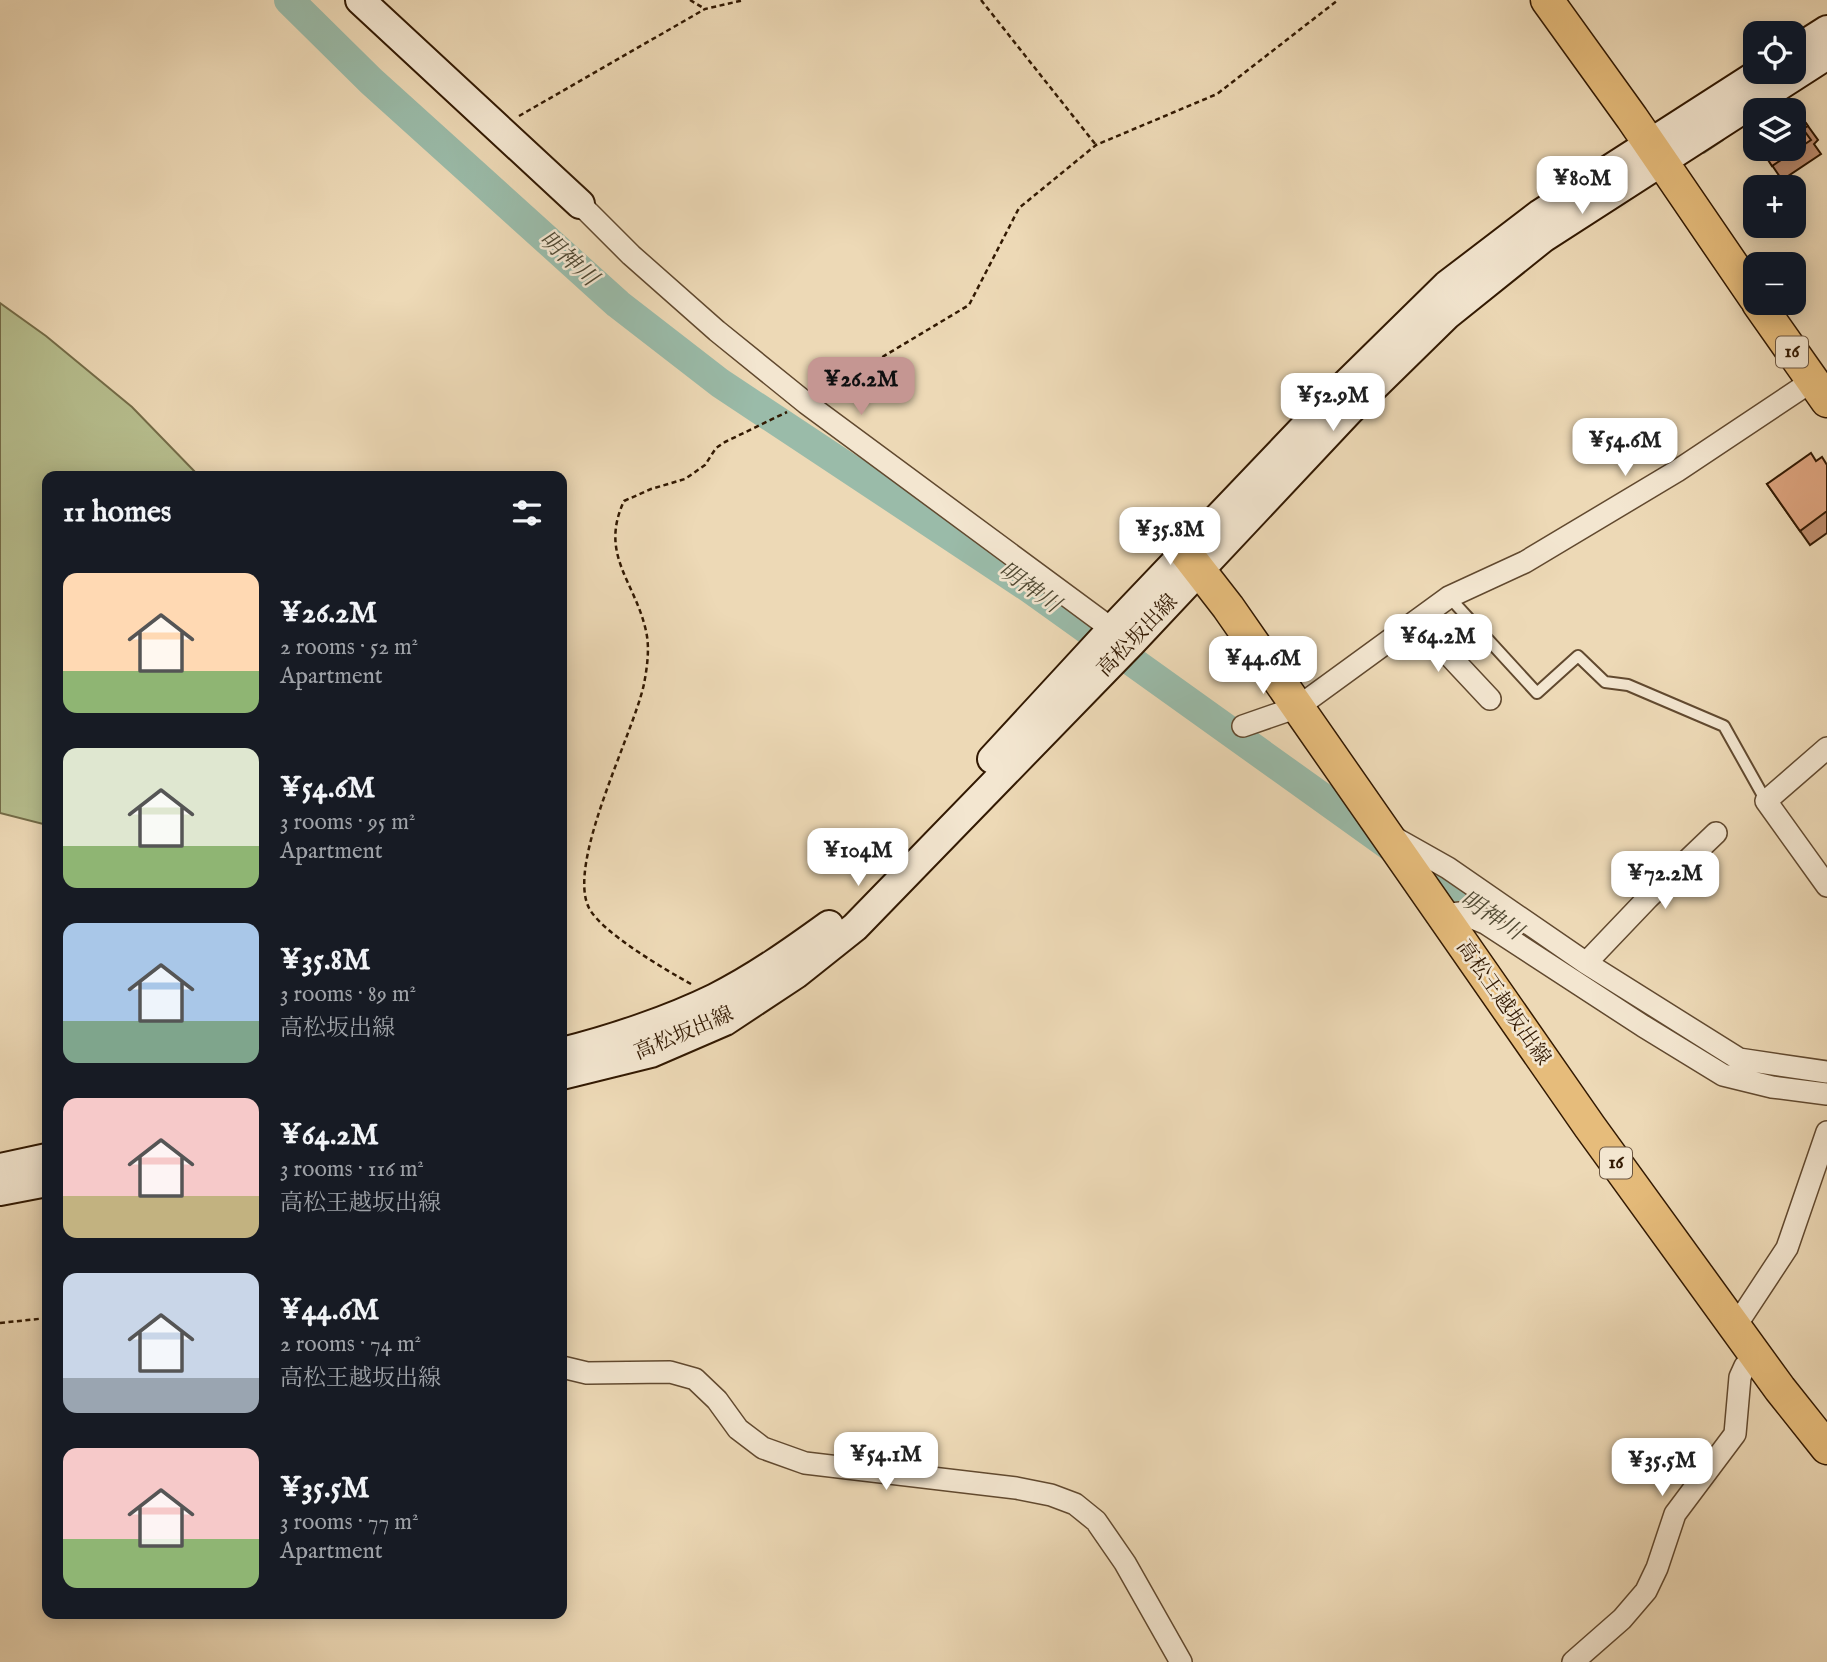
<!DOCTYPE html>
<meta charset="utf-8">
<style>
:root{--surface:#171b24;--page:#242831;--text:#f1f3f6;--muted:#9ea1a6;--accent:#c59692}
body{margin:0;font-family:"IM FELL English","Noto Serif JP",serif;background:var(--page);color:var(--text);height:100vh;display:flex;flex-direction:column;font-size:26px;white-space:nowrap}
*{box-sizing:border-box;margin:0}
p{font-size:23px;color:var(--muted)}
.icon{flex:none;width:38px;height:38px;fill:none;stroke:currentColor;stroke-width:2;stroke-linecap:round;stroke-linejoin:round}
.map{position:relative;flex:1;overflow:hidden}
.details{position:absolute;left:42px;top:471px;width:525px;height:1148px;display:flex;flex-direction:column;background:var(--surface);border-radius:14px;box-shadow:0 4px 18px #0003}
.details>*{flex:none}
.controls{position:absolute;left:1743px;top:21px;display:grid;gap:14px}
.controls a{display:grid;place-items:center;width:63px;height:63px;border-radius:14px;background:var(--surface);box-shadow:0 4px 18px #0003;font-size:35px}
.price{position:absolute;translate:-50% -60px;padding:0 16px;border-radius:14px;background:#fff;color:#222;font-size:23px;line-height:46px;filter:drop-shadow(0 2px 4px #0008)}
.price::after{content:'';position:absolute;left:50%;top:42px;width:21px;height:16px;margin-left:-10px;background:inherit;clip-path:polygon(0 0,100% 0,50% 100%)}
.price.active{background:var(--accent);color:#111}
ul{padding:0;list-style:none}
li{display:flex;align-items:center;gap:21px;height:175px;padding:0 21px}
li span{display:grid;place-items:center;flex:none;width:196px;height:140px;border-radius:14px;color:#555}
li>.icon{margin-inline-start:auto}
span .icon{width:84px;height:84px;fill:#fffc;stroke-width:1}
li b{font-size:30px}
h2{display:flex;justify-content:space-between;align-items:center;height:84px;padding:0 21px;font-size:30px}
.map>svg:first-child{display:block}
.green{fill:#b7bf8f;stroke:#746c48;stroke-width:2}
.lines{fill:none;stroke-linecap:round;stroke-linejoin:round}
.stream{stroke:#707a66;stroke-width:5}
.river{stroke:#9abba9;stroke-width:30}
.lane-casing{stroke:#61492f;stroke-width:14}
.street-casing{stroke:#61492f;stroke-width:24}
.secondary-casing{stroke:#321902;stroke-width:32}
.primary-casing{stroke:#321902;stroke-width:35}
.path{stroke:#321902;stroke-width:2.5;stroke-dasharray:5 3.5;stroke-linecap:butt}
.lane{stroke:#f3e6d0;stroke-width:10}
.street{stroke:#f3e6d0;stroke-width:21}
.secondary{stroke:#f3e6d0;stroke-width:28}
.primary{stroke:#e6bc7b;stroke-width:32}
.wall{fill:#c08e6e;stroke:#321902;stroke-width:2}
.building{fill:#dfa580;stroke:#321902;stroke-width:2}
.labels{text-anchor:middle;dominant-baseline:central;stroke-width:5;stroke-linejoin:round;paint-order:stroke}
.shield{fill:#f3e6d0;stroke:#6c5640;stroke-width:2}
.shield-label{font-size:19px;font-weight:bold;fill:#321902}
.street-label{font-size:21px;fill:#321902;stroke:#f3e6d0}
.water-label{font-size:23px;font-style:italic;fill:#514a34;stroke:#f3e6d0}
</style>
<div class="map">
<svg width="1827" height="1662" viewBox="0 0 1827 1662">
<rect width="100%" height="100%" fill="#edd9b6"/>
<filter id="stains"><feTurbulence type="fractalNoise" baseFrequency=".00286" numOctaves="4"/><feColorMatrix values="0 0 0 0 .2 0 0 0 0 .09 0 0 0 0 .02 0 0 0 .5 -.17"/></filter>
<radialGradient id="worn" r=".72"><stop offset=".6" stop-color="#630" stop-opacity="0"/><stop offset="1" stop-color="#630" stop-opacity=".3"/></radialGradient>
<path class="green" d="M0 303 46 336 132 407 199 476H47V825L0 813Z"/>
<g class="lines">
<path class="stream" d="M1704 151 1722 139"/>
<path class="river" d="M289 0 371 81 618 304 720 383 1031 589 1450 889 1607 988
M1643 1011 1717 1060 1752 1073 1827 1083"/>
<defs>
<path id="lane" d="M1449 597 1537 693 1578 656 1605 682 1628 685 1724 726 1766 801"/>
<path id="street" d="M580 204 631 255 717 331 806 403 1124 638
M1417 621 1490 699
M1243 726 1298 707 1449 597 1525 562 1677 471 1812 381
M1827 748 1766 801 1827 886
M1393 837 1448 868 1586 963 1739 1059 1827 1072
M1442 915 1460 913 1485 923 1643 1026 1723 1075 1772 1087 1827 1094
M1586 963 1648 898 1716 833
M1735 1327 1787 1248 1827 1132
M562 1367 587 1373 670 1372 695 1379 717 1400 738 1429 763 1448 805 1463 1016 1488 1051 1495 1075 1504 1096 1521 1125 1563 1181 1662
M1573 1662 1622 1619 1646 1591 1657 1568 1675 1514 1735 1434 1740 1377 1745 1366 1757 1356"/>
<path id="secondary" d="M360 0 580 204
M1794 51 1827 30
M992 759 1111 630 1337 393 1447 285 1540 214 1761 72
M562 1052C611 1040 670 1020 715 998 755 978 793 951 829 925
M562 1075 651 1053 725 1021 796 974 855 927 1131 643 1350 410 1447 315 1543 238 1827 55
M0 1168 47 1158
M0 1191 47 1182"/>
<path id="primary" d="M1547 0 1632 118 1755 298
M1758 303 1827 401
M1186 553 1228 607 1590 1127 1780 1389 1827 1448"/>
</defs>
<use href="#lane" class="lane-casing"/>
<use href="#street" class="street-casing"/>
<use href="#secondary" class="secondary-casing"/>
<use href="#primary" class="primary-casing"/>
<path class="path" d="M690 0 705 9
M981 0 1096 145
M519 116 705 9 744 0
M824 392 969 305 1019 208 1096 145 1217 94 1338 0
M691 984C666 970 602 933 589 908 566 863 633 735 644 684 647 668 650 648 646 631 635 581 599 555 624 501L651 489 685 479 705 465 716 448 725 442 787 412
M0 1323 47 1318"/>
<use href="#lane" class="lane"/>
<use href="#street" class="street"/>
<use href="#secondary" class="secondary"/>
<use href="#primary" class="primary"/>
</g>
<path class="wall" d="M1800 115 1818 140 1814 144 1821 154 1782 180 1761 149Z
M1816 461 1827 465V533L1810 545 1767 484Z"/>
<path class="building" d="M1800 115 1808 126 1803 129 1811 140 1772 166 1761 149H1794V119Z
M1811 453 1816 461 1822 457 1827 465V511L1800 531 1767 484Z"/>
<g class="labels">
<g class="shield">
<rect x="1776" y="336.5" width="32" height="31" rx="5"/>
<rect x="1600" y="1147.5" width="32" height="31" rx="5"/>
</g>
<g class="shield-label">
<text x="1792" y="352">16</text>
<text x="1616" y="1163">16</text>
</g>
<g class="street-label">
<text transform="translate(1138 636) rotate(-46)">高松坂出線</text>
<text transform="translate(1503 1003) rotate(55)">高松王越坂出線</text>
<text transform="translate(684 1034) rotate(-23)">高松坂出線</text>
</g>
<g class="water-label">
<text transform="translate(568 259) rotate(42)">明神川</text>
<text transform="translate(1029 588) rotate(35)">明神川</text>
<text transform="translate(1491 916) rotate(33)">明神川</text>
</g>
</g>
<rect width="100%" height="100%" filter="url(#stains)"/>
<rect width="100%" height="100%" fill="url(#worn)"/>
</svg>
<div class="controls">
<a><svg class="icon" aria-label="locate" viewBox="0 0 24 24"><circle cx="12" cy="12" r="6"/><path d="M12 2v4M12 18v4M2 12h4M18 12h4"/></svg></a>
<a><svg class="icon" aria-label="layers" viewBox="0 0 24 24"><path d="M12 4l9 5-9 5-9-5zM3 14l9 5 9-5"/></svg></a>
<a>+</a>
<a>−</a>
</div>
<b class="price" style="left:1582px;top:216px">¥80M</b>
<b class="price active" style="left:861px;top:417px">¥26.2M</b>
<b class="price" style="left:1333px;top:433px">¥52.9M</b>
<b class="price" style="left:1625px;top:478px">¥54.6M</b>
<b class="price" style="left:1170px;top:567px">¥35.8M</b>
<b class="price" style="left:1438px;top:674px">¥64.2M</b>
<b class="price" style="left:1263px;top:696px">¥44.6M</b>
<b class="price" style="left:858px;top:888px">¥104M</b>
<b class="price" style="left:1665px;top:911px">¥72.2M</b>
<b class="price" style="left:886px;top:1492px">¥54.1M</b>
<b class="price" style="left:1662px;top:1498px">¥35.5M</b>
<section class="details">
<h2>11 homes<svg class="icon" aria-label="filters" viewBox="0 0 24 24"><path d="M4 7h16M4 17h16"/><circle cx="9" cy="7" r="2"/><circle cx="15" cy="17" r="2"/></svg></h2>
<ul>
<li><span style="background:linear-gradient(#ffd9b3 70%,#8fb573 0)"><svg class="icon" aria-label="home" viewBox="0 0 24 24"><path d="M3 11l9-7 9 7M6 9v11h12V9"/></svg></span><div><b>¥26.2M</b><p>2 rooms · 52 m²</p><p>Apartment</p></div></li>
<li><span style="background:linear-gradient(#dfe7d0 70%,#8fb573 0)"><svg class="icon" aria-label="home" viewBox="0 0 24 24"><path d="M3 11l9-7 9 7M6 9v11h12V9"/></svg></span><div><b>¥54.6M</b><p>3 rooms · 95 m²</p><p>Apartment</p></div></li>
<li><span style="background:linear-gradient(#a9c7e8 70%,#7fa58c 0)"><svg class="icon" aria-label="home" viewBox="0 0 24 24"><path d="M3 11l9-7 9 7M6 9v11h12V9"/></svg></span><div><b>¥35.8M</b><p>3 rooms · 89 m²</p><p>高松坂出線</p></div></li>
<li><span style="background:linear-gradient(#f6c9c9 70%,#c2b280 0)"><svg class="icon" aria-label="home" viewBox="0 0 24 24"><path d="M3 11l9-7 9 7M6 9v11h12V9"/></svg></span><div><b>¥64.2M</b><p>3 rooms · 116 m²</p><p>高松王越坂出線</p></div></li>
<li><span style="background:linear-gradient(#c9d6e8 75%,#9aa5b1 0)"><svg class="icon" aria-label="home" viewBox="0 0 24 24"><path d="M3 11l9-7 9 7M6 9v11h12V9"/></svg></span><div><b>¥44.6M</b><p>2 rooms · 74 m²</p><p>高松王越坂出線</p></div></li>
<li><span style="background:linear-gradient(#f6c9c9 65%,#8fb573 0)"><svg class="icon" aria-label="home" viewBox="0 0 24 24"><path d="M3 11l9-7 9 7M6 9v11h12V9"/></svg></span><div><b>¥35.5M</b><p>3 rooms · 77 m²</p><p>Apartment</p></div></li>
</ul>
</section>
</div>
